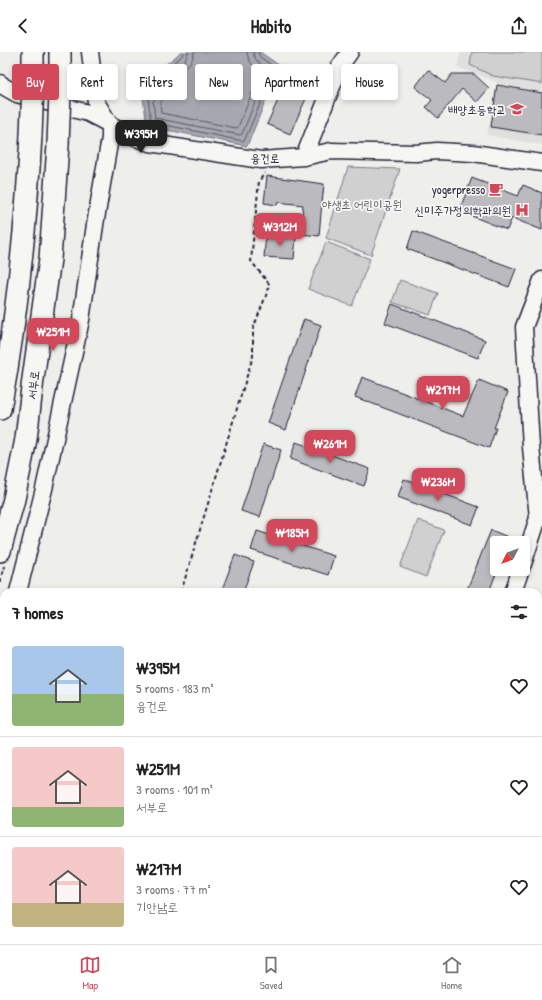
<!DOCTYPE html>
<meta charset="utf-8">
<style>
:root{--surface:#fff;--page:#f6f6f6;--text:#222;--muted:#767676;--line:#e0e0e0;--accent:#d1495b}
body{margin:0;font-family:"Patrick Hand","Poor Story",sans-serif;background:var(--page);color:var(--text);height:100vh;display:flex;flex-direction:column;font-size:15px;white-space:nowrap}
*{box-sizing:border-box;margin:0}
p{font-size:13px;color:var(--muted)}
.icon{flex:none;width:22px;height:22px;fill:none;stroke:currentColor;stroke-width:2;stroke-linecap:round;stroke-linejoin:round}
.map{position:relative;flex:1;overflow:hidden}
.drawer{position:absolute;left:0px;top:536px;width:542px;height:356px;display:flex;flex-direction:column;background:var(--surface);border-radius:12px 12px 0 0;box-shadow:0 2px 6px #0003}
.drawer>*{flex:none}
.guide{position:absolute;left:12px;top:12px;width:518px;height:36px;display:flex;gap:8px}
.needle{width:26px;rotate:228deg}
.tools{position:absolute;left:490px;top:484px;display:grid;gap:8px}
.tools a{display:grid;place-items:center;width:40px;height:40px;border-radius:4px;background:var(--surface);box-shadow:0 2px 6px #0003;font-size:20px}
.price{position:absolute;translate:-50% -34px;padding:0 9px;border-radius:8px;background:var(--accent);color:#fff;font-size:13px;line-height:26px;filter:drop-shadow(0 1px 2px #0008)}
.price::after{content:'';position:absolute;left:50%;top:24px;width:12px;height:9px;margin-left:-6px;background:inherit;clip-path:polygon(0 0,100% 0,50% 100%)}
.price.current{background:#222;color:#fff}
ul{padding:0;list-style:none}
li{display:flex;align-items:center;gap:12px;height:100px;padding:0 12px}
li+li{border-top:1px solid var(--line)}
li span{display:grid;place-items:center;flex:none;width:112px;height:80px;border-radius:4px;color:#555}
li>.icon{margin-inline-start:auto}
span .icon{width:48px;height:48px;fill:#fffc;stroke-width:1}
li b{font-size:17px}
h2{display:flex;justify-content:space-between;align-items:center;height:48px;padding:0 12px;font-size:17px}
.chip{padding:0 14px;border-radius:4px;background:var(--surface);box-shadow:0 2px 6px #0003;font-size:14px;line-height:36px}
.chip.current{background:var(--accent);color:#fff}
header{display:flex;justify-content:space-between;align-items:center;height:52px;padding:0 12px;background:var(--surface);font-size:18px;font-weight:700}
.dock{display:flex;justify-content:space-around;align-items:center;height:56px;border-top:1px solid var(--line);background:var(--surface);font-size:11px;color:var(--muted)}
.dock a{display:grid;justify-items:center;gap:2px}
.dock .current{color:var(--accent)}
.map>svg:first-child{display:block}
.built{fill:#dfdfde}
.green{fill:#d0d0d1;stroke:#797986}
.water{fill:#a7a7af;stroke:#727281}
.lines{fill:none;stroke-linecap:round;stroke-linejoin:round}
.shore{stroke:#575769;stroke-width:1}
.building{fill:#bbbbbf;stroke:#22223b}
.minor-casing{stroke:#22223b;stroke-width:19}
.major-casing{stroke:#22223b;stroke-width:24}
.path{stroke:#22223b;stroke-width:2;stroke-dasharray:4 3;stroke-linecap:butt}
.minor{stroke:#f6f6f2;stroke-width:16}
.major{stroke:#f6f6f2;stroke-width:21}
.major-bridge-casing{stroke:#22223b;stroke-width:24;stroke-linecap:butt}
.major-bridge{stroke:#f6f6f2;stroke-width:21}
.labels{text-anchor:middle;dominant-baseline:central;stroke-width:3.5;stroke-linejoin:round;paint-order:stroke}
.poi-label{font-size:12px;fill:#22223b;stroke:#f6f6f2;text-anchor:end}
.street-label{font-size:12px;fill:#22223b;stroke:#f6f6f2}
.park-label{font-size:12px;fill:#565668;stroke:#f6f6f2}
</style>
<header><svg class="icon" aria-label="back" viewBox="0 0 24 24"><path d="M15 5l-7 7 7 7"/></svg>Habito<svg class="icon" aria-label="share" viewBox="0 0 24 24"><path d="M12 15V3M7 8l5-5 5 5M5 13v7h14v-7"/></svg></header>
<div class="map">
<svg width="542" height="892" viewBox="0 0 542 892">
<rect width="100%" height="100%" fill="#eeeeeb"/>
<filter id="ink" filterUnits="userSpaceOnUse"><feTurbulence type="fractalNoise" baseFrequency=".025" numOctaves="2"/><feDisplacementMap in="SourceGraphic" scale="8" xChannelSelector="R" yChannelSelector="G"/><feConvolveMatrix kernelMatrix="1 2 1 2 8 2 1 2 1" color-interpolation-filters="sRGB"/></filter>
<g filter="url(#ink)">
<path class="built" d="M461 0H542V93L487 83 497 30 457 15Z"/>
<path class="green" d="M472 0H542V32L493 24 470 13Z
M348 115 400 117 371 203 326 186Z
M326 190 370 207 352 254 308 237Z
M400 228 438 241 430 263 392 250Z
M418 468 444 478 426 525 400 515Z"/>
<path class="water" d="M181 0H260L280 14 247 94 147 74 143 45 154 37 164 14Z"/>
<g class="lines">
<path class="shore" d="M183 0 182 4 167 16 157 39 148 46 151 70 243 89 245 87 275 17 274 15 260 5 258 0
M188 0 187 4 185 8 171 19 161 42 153 49 155 66 240 83 242 82 268 18V17C261 12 254 9 253 0
M194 0C193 15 182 14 176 24 170 34 169 43 160 51L161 61 236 76 238 75 261 20 260 19C253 13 248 10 247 0"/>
</g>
<path class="building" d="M292 18 314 29 290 82 267 72Z
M428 18 445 31 452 22H474L489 36 477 50 462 37 438 66 426 55 432 48 415 35Z
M497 33 542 41V83L491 75Z
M267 124 324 132 321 161 319 184 300 182 303 153 278 150 277 153 264 151Z
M472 126 518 144 523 133 542 141V178L512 166 507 178 459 159Z
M413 179 516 217 509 235 407 197Z
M266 182 296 185 294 207 264 205Z
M392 252 485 288 478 306 385 271Z
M304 267 321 273 286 378 268 371Z
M362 325 463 364 479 328 508 340 494 376H496L489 396 355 345Z
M296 390 370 417 364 434 290 407Z
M263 392 281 398 260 465 241 459Z
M404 427 479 455 472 473 398 445Z
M491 478 520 490V491H497V519L489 540H466Z
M257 479 334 504 328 523 251 498Z
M235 503 254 510 243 540H221Z"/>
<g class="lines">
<defs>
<path id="minor" d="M0 31 3 34 17 42 88 61 136 86 150 91 261 108 304 105 331 99 416 101 437 99 473 101 542 111
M304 105 340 14 350 0
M523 512 538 466 531 395 524 275 542 228
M18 540 44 437 81 268 95 173 110 86V73L96 50 90 0
M513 540 521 517
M0 614 4 598
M386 892 387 888"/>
<path id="major" d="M60 0V40
M33 31V0
M0 357C17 266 26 175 31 83
M0 499 14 447 26 387 33 327 50 207 58 93"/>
</defs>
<use href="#minor" class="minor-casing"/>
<use href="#major" class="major-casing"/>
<path class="path" d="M0 530 4 514
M181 540 253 304V277L270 233 251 209 259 129 265 121
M116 892 117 888"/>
<use href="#minor" class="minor"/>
<use href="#major" class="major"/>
<defs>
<path id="major-bridge" d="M31 83 33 31
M58 93 60 40"/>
</defs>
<use href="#major-bridge" class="major-bridge-casing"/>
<use href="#major-bridge" class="major-bridge"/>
</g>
</g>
<defs>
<symbol id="school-bare" viewBox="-9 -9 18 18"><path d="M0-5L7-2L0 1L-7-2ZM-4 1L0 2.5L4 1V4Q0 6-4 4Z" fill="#d1495b" stroke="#f6f6f2" stroke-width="2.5" paint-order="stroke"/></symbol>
<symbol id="cafe-bare" viewBox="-9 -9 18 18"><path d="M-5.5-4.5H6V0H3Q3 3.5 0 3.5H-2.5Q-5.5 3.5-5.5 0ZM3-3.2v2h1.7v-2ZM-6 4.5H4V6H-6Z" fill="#d1495b" stroke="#f6f6f2" stroke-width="2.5" paint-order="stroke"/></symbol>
<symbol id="hospital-bare" viewBox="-9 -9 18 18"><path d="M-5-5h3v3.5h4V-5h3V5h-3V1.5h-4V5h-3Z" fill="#d1495b" stroke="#f6f6f2" stroke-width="2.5" paint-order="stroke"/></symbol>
</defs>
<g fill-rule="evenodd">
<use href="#school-bare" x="507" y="47" width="20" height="20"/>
<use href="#cafe-bare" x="486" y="127" width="20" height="20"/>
<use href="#hospital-bare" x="512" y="148" width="20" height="20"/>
</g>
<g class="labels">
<g class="poi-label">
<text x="506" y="57">배양초등학교</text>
<text x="485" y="137">yogerpresso</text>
<text x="511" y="158">신미주가정의학과의원</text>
</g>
<g class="street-label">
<text transform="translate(265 106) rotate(1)">융건로</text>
<text transform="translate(33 333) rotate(-83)">서부로</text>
</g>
<g class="park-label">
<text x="362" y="152">야생초 어린이공원</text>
</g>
</g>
</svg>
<div class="tools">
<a><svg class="needle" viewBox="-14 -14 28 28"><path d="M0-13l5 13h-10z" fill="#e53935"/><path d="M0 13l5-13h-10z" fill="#767676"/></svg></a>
</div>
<b class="price current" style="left:141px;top:102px">₩395M</b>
<b class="price" style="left:280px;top:195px">₩312M</b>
<b class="price" style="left:53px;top:300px">₩251M</b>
<b class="price" style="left:443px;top:358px">₩217M</b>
<b class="price" style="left:330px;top:412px">₩261M</b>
<b class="price" style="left:438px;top:450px">₩236M</b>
<b class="price" style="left:292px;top:501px">₩185M</b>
<div class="guide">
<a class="chip current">Buy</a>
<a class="chip">Rent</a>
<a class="chip">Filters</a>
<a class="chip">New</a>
<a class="chip">Apartment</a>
<a class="chip">House</a>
</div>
<section class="drawer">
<h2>7 homes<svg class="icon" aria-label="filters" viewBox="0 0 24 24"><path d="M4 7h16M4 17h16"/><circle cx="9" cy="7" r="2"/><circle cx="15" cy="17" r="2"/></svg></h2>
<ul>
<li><span style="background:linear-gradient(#a9c7e8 60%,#8fb573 0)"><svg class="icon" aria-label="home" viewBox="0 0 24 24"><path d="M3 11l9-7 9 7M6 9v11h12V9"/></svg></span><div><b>₩395M</b><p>5 rooms · 183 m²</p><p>융건로</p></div><svg class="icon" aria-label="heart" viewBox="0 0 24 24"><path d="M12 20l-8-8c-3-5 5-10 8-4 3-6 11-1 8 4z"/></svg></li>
<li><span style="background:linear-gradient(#f6c9c9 75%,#8fb573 0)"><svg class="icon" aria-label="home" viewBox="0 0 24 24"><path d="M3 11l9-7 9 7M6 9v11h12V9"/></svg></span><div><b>₩251M</b><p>3 rooms · 101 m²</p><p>서부로</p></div><svg class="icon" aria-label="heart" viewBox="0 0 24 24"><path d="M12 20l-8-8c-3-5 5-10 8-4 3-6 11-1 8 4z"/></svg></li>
<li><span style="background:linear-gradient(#f6c9c9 70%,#c2b280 0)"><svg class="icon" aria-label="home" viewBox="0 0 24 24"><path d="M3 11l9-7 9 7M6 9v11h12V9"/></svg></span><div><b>₩217M</b><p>3 rooms · 77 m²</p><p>기안남로</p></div><svg class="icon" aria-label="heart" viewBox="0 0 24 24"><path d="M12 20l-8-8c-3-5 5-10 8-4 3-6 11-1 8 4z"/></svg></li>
</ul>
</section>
</div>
<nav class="dock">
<a class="current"><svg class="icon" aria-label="map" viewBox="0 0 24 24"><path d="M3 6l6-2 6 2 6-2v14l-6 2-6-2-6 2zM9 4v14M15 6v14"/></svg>Map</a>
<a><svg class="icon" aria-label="saved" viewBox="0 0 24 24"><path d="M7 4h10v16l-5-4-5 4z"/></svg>Saved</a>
<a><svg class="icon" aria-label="home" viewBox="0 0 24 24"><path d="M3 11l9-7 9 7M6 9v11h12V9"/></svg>Home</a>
</nav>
